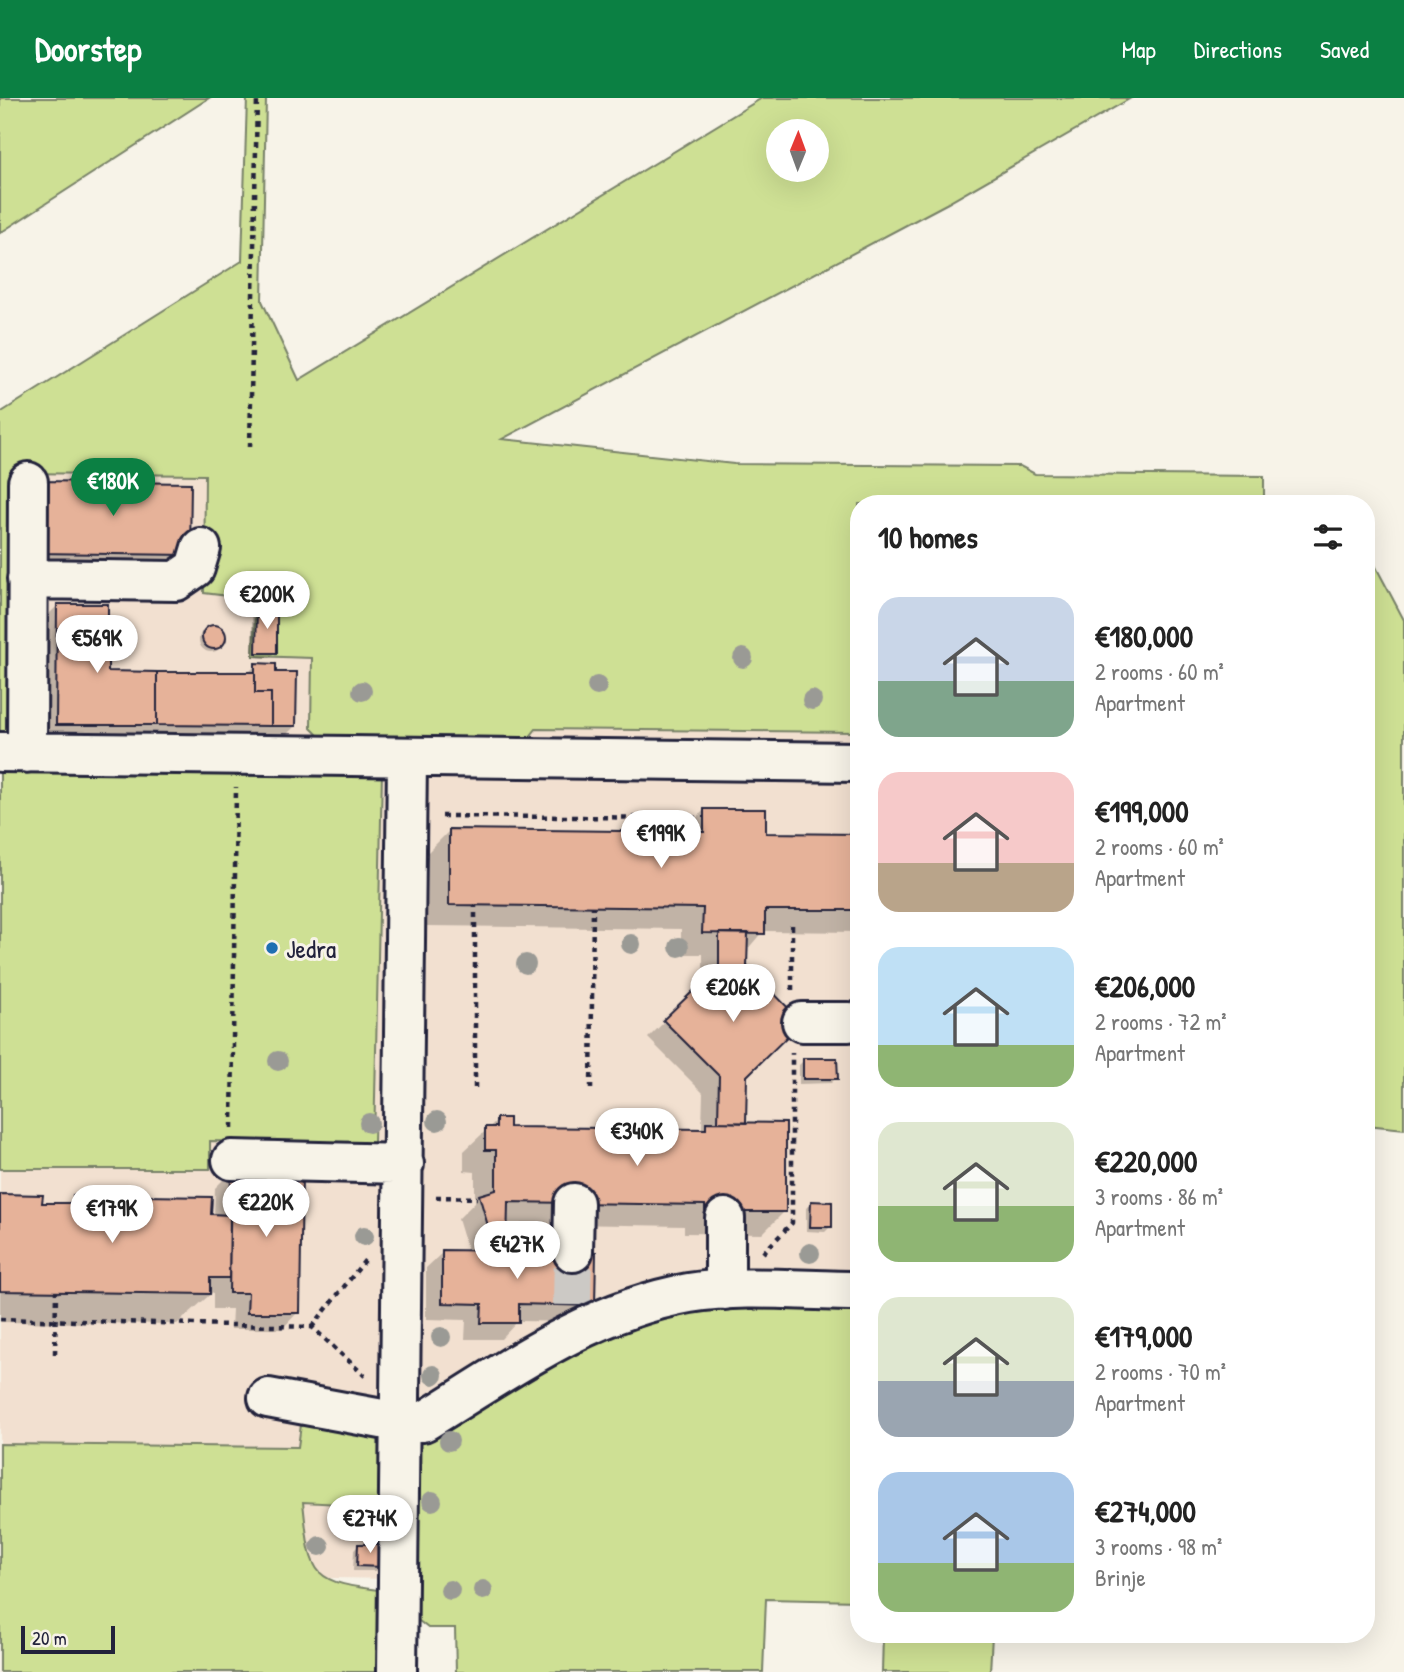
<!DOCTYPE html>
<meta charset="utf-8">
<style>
:root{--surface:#fff;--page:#f6f6f6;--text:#222;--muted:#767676;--accent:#0b8043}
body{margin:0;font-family:"Patrick Hand",sans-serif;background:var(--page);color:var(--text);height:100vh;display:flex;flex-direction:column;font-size:26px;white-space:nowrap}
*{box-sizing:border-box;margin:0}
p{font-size:23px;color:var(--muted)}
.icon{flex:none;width:38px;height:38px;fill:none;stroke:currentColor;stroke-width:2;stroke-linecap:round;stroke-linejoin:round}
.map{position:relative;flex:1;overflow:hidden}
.sheet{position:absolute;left:850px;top:397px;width:525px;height:1148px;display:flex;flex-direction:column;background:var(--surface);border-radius:28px;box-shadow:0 7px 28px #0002}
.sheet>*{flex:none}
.needle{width:46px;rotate:1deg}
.buttons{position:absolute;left:766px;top:21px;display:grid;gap:14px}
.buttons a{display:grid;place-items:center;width:63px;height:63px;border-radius:50%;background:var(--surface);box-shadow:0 7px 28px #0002;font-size:35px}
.scale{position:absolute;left:21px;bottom:18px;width:94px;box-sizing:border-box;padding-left:7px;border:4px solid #22223b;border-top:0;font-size:19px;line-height:24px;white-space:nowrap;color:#22223b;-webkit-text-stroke:5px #f7f3e8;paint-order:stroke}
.price{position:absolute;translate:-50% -60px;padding:0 16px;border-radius:24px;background:#fff;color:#222;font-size:23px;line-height:46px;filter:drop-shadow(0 2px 4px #0008)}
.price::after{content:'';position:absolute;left:50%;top:42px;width:21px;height:16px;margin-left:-10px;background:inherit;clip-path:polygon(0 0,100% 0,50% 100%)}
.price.active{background:var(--accent);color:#fff}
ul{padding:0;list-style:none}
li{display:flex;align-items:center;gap:21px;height:175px;padding:0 28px}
li span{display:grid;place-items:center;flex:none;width:196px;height:140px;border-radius:21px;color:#555}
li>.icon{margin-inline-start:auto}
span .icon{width:84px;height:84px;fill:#fffc;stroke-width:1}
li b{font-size:30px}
h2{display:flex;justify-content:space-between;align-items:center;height:84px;padding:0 28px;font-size:30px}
header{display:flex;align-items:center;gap:42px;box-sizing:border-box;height:98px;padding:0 35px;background:var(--accent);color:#fff}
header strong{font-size:33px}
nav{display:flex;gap:38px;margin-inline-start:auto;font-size:24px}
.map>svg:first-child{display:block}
.built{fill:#f2e0d0}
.green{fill:#cee094;stroke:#788168;stroke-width:2;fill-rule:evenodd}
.shadow{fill:#0003}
.building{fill:#e6b299;stroke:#22223b;stroke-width:2}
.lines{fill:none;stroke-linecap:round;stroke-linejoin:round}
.minor-tunnel{stroke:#ccc9c5;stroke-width:38;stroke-dasharray:38 19;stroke-linecap:butt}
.minor-casing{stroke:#22223b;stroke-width:44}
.path{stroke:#22223b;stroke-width:4.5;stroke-dasharray:5 5;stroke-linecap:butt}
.minor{stroke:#f7f3e8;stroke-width:38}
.tree{fill:#9a9a95}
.poi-dot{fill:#1f6fb2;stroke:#f7f3e8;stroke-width:2.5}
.labels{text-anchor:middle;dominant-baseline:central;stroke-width:6;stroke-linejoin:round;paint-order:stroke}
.poi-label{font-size:26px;fill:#22223b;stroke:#f7f3e8;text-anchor:start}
</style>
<header>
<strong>Doorstep</strong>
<nav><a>Map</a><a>Directions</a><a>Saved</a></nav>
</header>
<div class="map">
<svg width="1404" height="1574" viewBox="0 0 1404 1574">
<rect width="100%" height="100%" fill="#f7f3e8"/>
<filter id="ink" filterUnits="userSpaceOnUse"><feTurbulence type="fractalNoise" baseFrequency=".0143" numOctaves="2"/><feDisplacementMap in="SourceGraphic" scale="14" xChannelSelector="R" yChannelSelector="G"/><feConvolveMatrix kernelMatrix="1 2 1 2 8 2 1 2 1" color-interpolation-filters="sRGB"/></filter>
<g filter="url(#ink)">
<path class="built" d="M0 368 1262 379 859 406V1488L0 1475Z"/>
<path class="green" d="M0 0H209L0 135Z
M247 0H266L262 203 299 282 762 0H1131L948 105 502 341 734 366 1020 368 1035 376 1264 378V406H859V634L536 631 518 654 332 651 311 630 312 560 253 558 255 515 245 500 204 495 205 377 17 375 16 630 0 644V315L242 163ZM779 33H817V72H779Z
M1367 452 1404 522V1031L1367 1027Z
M0 670 382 674 374 1046 210 1043V1071H0Z
M859 1205V1503L766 1501 763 1574H456L455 1530H428L409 1515 414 1351 425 1334 538 1261 702 1206Z
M302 1319 380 1335 378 1408 303 1404C311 1479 309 1484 387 1493L386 1574H0V1346L298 1349Z
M883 1537H992L990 1574H882Z"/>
<path class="shadow" d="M20 401 189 456 172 473 19 471Z
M58 507 106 575 247 576 256 567 274 576 295 628 284 639 40 643 41 524Z
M257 512 275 555 270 560 252 559V517Z
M199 542a12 12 0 1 1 24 0a12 12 0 1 1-24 0Z
M704 712 764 736 859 738V834L763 833 746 853 744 1026 784 1114 762 1136 684 1135V1128L506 1125 503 1154 593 1207 577 1224 518 1223 501 1241H465L466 1222 426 1221V1170L443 1154H468L458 1121 475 1104V1074L464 1073V1053L497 1022 507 1031 699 1033 702 1030 703 995 648 940 703 886V856H681V831L427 828 428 754 450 732 682 735Z
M804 962 836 980 831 985 799 986V967Z
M231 1074 298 1214 282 1231H231L232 1211H213V1194L177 1226 0 1224V1098L41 1106 66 1107 73 1099 214 1118 215 1090Z
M811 1105 830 1129 825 1134 806 1133V1110Z
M359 1447 380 1468 375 1473H353L354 1452Z"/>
<path class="building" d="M36 383 191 385 190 457 35 455Z
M57 506H108V573L157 574V627H56Z
M257 510H277V555H256Z
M202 539a12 12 0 1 1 24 0a12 12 0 1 1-24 0Z
M255 565 276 566V574H297L296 628H271V595H255Z
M157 574H255V595H271V628L157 627Z
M704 711H766V735L859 736V812H765V836L702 835 703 810 449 807V731L704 734Z
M719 835H748L747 868 802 924 747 978 746 1025 718 1024 719 978 663 922 719 868Z
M803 960H837L838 981H803Z
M496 1020H509V1029L706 1031V1024L786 1025V1114H705V1107L508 1104 507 1152H495L479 1097 496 1092V1052H485V1029H496Z
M231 1072 302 1073 300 1215H247L248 1195H229Z
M0 1096 43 1097 42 1105H73V1097L212 1099 211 1116 230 1117 229 1180H210V1196L0 1193Z
M811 1103 832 1104V1129H810Z
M442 1152 596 1154 595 1208 519 1206V1225H481L482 1206 442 1205Z
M358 1446H383L382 1469 357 1468Z"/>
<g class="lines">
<path class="minor-tunnel" d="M572 1207 573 1154"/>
<defs>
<path id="minor" d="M27 481 176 483 195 470 201 450
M0 654 859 664
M27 655 28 384
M802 924H849
M232 1062 404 1066
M573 1154 574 1105
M725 1192V1120
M268 1300 398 1324H423C508 1272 588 1213 689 1195 744 1186 804 1193 859 1193
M397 1574 407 661"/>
</defs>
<use href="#minor" class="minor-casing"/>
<path class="path" d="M250 349 257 0
M442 718 696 720
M792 892V826
M475 990V807
M591 991 593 809
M232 1030 236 689
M436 1099 477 1100
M763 1155 792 1125V955
M0 1221 312 1229 365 1278
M312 1229 366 1161
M55 1256 56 1194"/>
<use href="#minor" class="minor"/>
</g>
<g class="tree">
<circle cx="743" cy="560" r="10"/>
<circle cx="597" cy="588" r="10"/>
<circle cx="362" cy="593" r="10"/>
<circle cx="812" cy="602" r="10"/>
<circle cx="631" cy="846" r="10"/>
<circle cx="679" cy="849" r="10"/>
<circle cx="526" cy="866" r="10"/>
<circle cx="278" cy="963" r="10"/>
<circle cx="437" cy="1023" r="10"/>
<circle cx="369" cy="1025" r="10"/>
<circle cx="364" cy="1138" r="10"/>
<circle cx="810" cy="1155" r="10"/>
<circle cx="441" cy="1239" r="10"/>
<circle cx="433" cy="1277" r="10"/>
<circle cx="449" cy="1343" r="10"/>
<circle cx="432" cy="1403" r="10"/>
<circle cx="320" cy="1448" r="10"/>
<circle cx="450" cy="1492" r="10"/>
<circle cx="483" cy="1492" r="10"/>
</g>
</g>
<circle class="poi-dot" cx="272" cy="850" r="7"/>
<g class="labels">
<g class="poi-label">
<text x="286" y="850">Jedra</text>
</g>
</g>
</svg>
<div class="buttons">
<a><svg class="needle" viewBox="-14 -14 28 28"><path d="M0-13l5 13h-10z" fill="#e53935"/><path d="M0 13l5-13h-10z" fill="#767676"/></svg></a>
</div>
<div class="scale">20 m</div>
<b class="price active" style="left:113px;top:420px">€180K</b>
<b class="price" style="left:267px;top:533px">€200K</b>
<b class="price" style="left:97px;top:577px">€569K</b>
<b class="price" style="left:661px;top:772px">€199K</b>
<b class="price" style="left:733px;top:926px">€206K</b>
<b class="price" style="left:637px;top:1070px">€340K</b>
<b class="price" style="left:266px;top:1141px">€220K</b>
<b class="price" style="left:112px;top:1147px">€179K</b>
<b class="price" style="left:517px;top:1183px">€427K</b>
<b class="price" style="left:370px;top:1457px">€274K</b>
<section class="sheet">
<h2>10 homes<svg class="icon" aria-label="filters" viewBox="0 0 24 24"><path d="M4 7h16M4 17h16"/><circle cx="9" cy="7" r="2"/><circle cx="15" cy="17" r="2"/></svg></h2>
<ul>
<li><span style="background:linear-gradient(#c9d6e8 60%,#7fa58c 0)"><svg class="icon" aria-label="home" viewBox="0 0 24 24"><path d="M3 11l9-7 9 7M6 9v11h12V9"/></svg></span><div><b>€180,000</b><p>2 rooms · 60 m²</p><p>Apartment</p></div></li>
<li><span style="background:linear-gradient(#f6c9c9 65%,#b9a48a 0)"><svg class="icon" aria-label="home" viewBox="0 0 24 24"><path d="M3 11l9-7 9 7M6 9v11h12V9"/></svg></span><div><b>€199,000</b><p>2 rooms · 60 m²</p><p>Apartment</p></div></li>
<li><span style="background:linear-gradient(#bfe0f5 70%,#8fb573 0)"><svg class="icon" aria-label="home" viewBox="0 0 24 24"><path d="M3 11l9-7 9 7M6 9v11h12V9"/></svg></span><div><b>€206,000</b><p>2 rooms · 72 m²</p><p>Apartment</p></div></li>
<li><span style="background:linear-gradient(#dfe7d0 60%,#8fb573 0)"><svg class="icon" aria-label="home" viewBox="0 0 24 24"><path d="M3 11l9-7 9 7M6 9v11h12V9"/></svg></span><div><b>€220,000</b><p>3 rooms · 86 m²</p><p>Apartment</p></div></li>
<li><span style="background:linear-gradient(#dfe7d0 60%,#9aa5b1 0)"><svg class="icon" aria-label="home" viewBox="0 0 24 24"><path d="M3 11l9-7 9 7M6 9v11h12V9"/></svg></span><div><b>€179,000</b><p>2 rooms · 70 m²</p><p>Apartment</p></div></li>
<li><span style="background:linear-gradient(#a9c7e8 65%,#8fb573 0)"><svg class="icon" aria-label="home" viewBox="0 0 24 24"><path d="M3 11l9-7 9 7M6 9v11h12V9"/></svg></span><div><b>€274,000</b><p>3 rooms · 98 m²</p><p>Brinje</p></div></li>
</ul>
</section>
</div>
